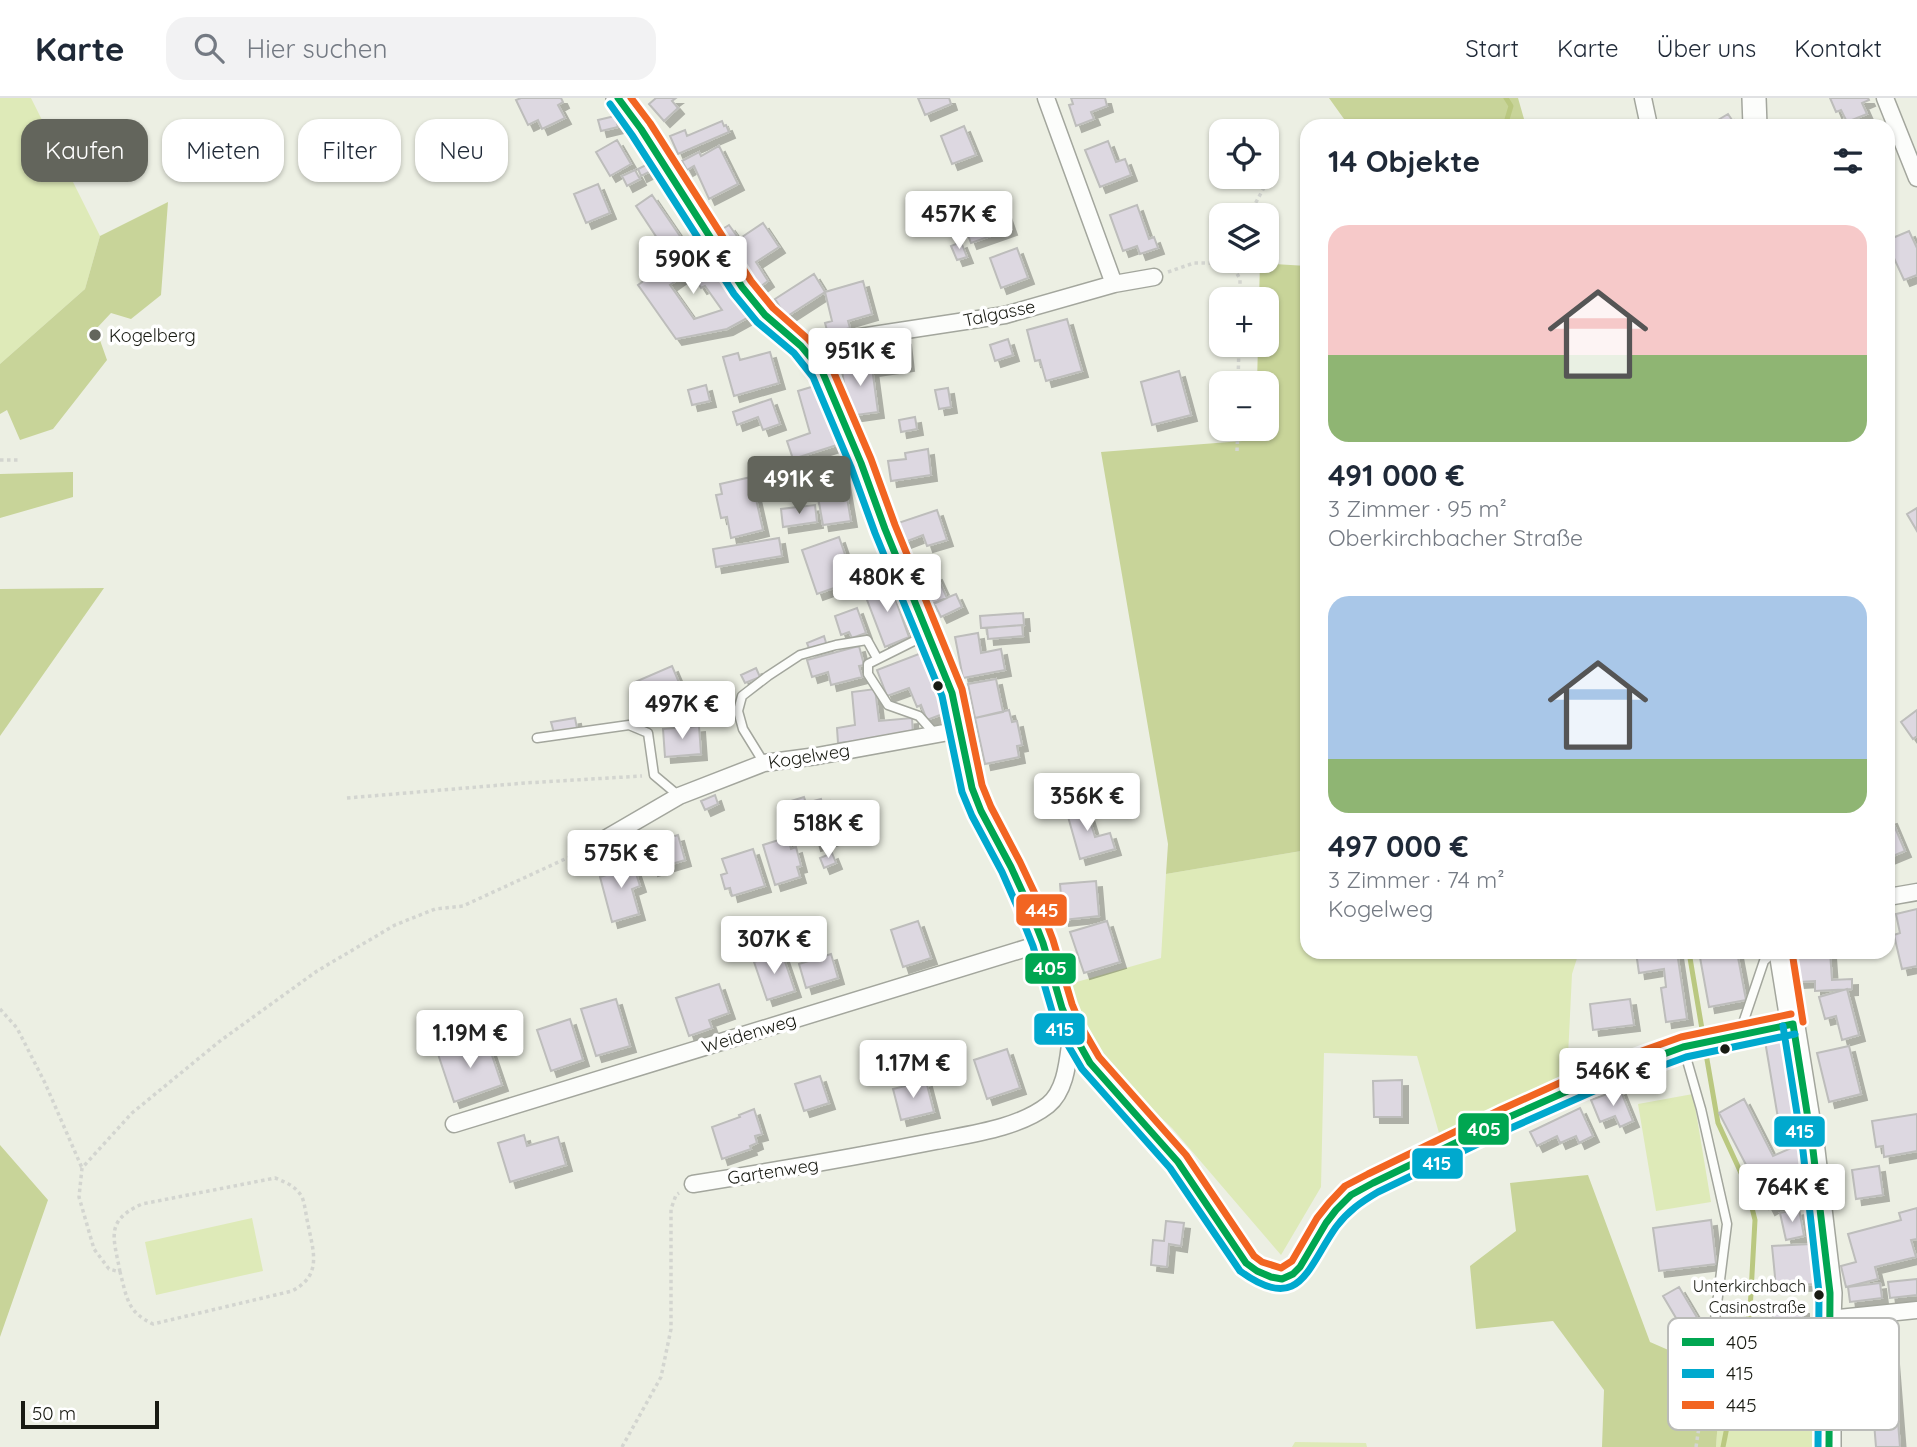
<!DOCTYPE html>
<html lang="de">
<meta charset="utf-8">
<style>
:root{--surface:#fff;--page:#f2f2f3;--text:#1f2937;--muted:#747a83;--line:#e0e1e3;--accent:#63655c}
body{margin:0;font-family:Quicksand,sans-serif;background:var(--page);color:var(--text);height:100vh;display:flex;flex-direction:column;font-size:26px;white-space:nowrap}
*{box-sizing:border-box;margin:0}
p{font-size:23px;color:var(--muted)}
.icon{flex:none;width:38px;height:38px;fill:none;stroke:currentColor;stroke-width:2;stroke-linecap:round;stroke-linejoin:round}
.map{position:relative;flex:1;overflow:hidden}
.drawer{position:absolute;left:1300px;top:21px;width:595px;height:840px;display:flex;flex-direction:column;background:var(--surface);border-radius:21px;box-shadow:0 2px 5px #0004}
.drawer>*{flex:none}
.guide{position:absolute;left:21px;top:21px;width:665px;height:63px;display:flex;gap:14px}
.fabs{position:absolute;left:1209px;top:21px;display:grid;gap:14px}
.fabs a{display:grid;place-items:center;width:70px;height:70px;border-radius:14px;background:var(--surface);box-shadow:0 2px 5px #0004;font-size:35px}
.scale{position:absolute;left:21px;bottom:18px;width:138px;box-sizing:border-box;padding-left:7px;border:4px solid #191b13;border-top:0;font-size:19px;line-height:24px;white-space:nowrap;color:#191b13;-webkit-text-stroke:5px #fff;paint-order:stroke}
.price{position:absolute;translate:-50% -60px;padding:0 16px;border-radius:7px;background:#fff;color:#222;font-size:23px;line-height:46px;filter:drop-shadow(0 2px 4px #0008)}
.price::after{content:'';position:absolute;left:50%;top:42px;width:21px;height:16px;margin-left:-10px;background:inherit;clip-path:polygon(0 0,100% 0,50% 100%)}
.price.selected{background:var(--accent);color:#fff}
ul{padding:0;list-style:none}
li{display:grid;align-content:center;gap:14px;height:371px;padding:0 28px}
li span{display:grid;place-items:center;height:217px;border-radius:21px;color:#555}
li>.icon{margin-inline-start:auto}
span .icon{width:126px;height:126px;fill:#fffc;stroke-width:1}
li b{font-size:30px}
h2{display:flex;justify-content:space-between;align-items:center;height:84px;padding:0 28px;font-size:30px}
.tag{padding:0 24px;border-radius:21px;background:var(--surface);box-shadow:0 2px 5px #0004;font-size:24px;line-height:63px}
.tag.selected{background:var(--accent);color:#fff}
header{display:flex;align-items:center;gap:42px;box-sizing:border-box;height:98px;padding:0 35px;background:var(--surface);border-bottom:2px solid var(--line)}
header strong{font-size:33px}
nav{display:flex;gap:38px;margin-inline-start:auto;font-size:24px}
.search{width:490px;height:63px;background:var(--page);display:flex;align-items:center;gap:18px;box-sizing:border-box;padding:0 24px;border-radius:21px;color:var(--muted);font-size:26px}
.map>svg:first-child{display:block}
.green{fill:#deeab8}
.forest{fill:#c8d499}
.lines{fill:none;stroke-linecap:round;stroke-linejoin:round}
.stream{stroke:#bac880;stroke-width:5}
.building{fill:#ddd8e1;stroke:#bdbdbb;stroke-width:2;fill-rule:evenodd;filter:url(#shadow)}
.lane-casing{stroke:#a3a69d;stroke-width:11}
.street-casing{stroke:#a3a69d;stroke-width:19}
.secondary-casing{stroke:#a3a69d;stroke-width:26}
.path{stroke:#d3d5d0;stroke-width:3.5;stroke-dasharray:3.5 3.5;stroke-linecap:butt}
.lane{stroke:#fcfdfb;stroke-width:8}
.street{stroke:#fcfdfb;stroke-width:16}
.secondary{stroke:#fcfdfb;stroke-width:23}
.bus-1-casing{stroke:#fff;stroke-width:12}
.bus-2-casing{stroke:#fff;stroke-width:12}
.bus-3-casing{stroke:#fff;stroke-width:12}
.bus-1{stroke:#00a651;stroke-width:7}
.bus-2{stroke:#00a9ce;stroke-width:7}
.bus-3{stroke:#f26522;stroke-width:7}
.poi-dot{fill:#63655c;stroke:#fff;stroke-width:2.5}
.bus-dot{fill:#191b13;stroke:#fff;stroke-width:2.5}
.labels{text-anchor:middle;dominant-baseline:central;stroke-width:7;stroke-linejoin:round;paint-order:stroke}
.bus-label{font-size:16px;fill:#191b13;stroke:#fff;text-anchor:end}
.street-label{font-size:18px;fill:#191b13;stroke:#fff}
.poi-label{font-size:18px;fill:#191b13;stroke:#fff;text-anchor:start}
.key{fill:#fff;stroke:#babbb8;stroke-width:2}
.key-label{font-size:19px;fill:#191b13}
.line-badge{stroke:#fff;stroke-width:2.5}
.badge-label{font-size:19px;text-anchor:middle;font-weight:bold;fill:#fff}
</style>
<header>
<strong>Karte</strong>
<div class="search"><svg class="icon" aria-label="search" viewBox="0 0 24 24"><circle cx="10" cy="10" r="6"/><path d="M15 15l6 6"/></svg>Hier suchen</div>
<nav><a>Start</a><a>Karte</a><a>Über uns</a><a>Kontakt</a></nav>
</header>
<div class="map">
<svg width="1917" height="1349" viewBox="0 0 1917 1349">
<defs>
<filter id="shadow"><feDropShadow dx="6" dy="6" stdDeviation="0" flood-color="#0004"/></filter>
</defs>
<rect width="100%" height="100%" fill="#ecefe3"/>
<path class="green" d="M0 0H31L100 138 85 191 0 266Z
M1307 752V854H1579L1572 876 1567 979 1439 1035 1417 958 1324 955 1321 1089 1281 1157 1172 1030 1109 971 1080 925 1066 887 1161 860 1166 776Z
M1693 996 1711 1104 1656 1113 1638 1006Z
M252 1120 263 1173 156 1197 145 1144Z
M1722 1266 1817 1271 1816 1349H1716Z
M1295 1344 1366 1345 1367 1349H1292Z"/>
<path class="forest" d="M1329 0H1518L1526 28H1349Z
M168 104 161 197 131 221 111 215 96 231 107 262 53 331 20 342 7 312 0 316V266L85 191 100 138Z
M1260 165 1307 168V752L1166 776 1168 746 1101 354 1255 342 1256 331H1267V285H1257L1258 247H1267V201H1259Z
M73 374V399L0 420V376Z
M104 490 0 638V491Z
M0 1047 48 1102 0 1239Z
M1588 1077 1650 1244 1696 1264 1722 1266 1716 1349H1602L1604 1292 1553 1223 1476 1231 1470 1168 1516 1133 1510 1085Z"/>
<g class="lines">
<path class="stream" d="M1505 28 1511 8 1506 0
M1689 854 1703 937
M1705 950 1718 1025 1746 1086 1755 1122 1750 1213 1723 1349"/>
</g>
<path class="building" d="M521 0H561L563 4 558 7 565 20 542 31 538 22 528 27 516 2Z
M656 0H676L672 3 678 10 664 23 649 6Z
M918 0H949L951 6 925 17Z
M1071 0H1105L1107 8 1091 14 1094 21 1076 28 1069 7 1073 6Z
M1830 0H1868L1869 2 1862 5 1867 16 1847 24 1841 12 1836 14Z
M1728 16 1736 28H1708Z
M615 18 618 29 601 33 598 22Z
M722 23 724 28 726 27 729 34 678 56 670 38 685 32 687 38Z
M964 28 976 57 952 66 941 38Z
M617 42 631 66 610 78 596 54Z
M1108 43 1116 64 1125 61 1131 77 1100 89 1085 52Z
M719 48 738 86 709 101 694 68 687 72 682 63 699 54 701 58Z
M650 65 653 72 641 78 638 71Z
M635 72 640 81 627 88 622 78Z
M598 86 610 115 586 125 574 96Z
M652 97 686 147 654 169 644 154 659 143 636 108Z
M999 97 1011 131 971 145 963 124 974 120 970 108Z
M1137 107 1149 141 1154 139 1158 150 1140 156 1137 148 1123 153 1110 117Z
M763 125 779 149 756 164 768 183 754 193 716 135 729 127 739 141Z
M1909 133 1917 150V177L1904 182 1888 147V142Z
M698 144 751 218 727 231 676 241 638 187ZM690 173 701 190 705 188 722 212 694 221 670 187Z
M961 144 967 159 957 162 951 148Z
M1017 150 1028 180 1001 190 990 160Z
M814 176 825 194 786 219 775 201Z
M863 183 872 216 848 223 850 230 828 236 825 225 832 223 825 194Z
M1067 221 1082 273 1046 283 1040 262 1035 263 1027 232Z
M905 241 908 267 872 272 869 246Z
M1008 241 1013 257 995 263 990 247Z
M770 254 779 285 734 298 723 259 738 255 740 262Z
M871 262 878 314 849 318 841 266Z
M1179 273 1191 317 1152 327 1141 284Z
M706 287 710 303 692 307 688 292Z
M818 287 837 347 793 361 787 343 810 335 798 293Z
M948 290 951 309 939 311 935 292Z
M771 301 780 326 763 332 758 319 737 327 733 314Z
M915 319 917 331 901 334 899 322Z
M928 351 931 377 891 383 888 363 906 361 905 355Z
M843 377 851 423 823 427 818 399 813 400 810 383Z
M751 379 763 432 731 440 727 419 721 420 716 397 722 396 720 386Z
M815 407 817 424 783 429 781 411Z
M1917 410V433L1907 416Z
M937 412 947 442 927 448 923 437 905 444 898 425Z
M839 439 854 483 817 496 802 452Z
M779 440 782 458 716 469 713 451Z
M936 476 947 500 927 509 915 485Z
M889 484 909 539 885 549 864 494Z
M956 496 962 509 941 519 934 505Z
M857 510 866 535 852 540 849 534 841 537 835 518Z
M1023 515 1024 527 981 530 980 518Z
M1022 527 1023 538 988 541 987 530Z
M978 535 981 555 1001 551 1005 572 963 580 955 539Z
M824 538 827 548 810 553 807 545Z
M859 548 864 567 859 568 862 579 831 587 828 574 812 579 807 562Z
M924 554 948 614 927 622 921 607 917 609 909 590 887 598 877 572Z
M672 568 689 608 665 618 658 602 645 607 635 584Z
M756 570 760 579 745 585 741 577Z
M996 581 1003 614 975 620 968 586Z
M714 585 718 596 700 604 695 593Z
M875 591 879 623 912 620 913 638 838 645 837 630 855 627 852 594Z
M1009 612 1012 624 1017 623 1022 647 1017 648 1019 659 985 666 975 620Z
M1917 612V638L1913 641 1901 624Z
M575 620 577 630 554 635 551 624Z
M699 628 701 656 665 659 663 631Z
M715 697 718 706 705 712 701 703Z
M804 699 806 705 821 701 822 705 830 703 842 738 815 747 808 723 795 726 788 704Z
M1084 703 1095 739 1110 735 1115 751 1080 761 1065 708Z
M1891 720 1905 753 1888 760V721Z
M678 737 685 762 652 772 645 747Z
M788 739 791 751 796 749 801 768 797 769 800 779 775 787 763 747Z
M753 751 765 788 732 798 730 790 725 791 721 777 727 775 722 761Z
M832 755 836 765 824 770 820 760Z
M631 760 640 788 632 791 639 816 612 824 600 779 616 774 613 765Z
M1096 783 1099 818 1063 822 1060 786Z
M1917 811V868L1902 871 1894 837 1900 835 1896 816Z
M918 823 931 860 903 869 891 832Z
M1107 823 1120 864 1084 875 1070 834Z
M1636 854H1677L1687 921 1666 924 1661 890 1666 889 1664 871 1639 875Z
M1699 854H1737L1746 902 1709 909Z
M1796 854H1830L1832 882 1852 881V891L1815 893V883L1798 884Z
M782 855 795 893 767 902 754 864Z
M831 856 838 880 806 890 799 866Z
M719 886 729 915 709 922 712 930 689 938 676 900Z
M1847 891 1859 937 1842 942 1836 918 1825 921 1819 899Z
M616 901 630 948 596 958 581 911Z
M1630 901 1634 927 1593 932 1590 906Z
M570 921 583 962 551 973 537 932Z
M1788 939 1804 1035 1781 1038 1765 943Z
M486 940 502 987 454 1004 438 956Z
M1849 948 1861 996 1829 1004 1817 955Z
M1007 951 1020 990 987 1001 974 962Z
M820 978 829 1005 804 1013 795 986Z
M1402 982V1019H1374L1373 983Z
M926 983 934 1014 901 1022 893 991Z
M1620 991 1633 1023 1620 1029 1615 1018 1600 1024 1591 1002Z
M1744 1001 1773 1058 1805 1044 1808 1072 1785 1082 1793 1097 1769 1111 1719 1015Z
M1580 1010 1593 1038 1579 1045 1576 1038 1560 1045 1557 1038 1537 1048 1530 1034Z
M754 1011 762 1036 755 1038 757 1045 750 1048 751 1051 722 1061 712 1029 740 1019 739 1017Z
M1917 1016V1053L1884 1059 1883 1048 1876 1049 1872 1023Z
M524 1037 527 1048 558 1039 566 1067 510 1084 498 1045Z
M1879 1068 1883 1097 1856 1101 1852 1072Z
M1917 1110V1141L1911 1142 1916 1159 1875 1169 1878 1181 1846 1189 1841 1168 1856 1164 1848 1136 1901 1122 1899 1115Z
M1799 1111 1804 1138 1786 1142 1780 1115Z
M1711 1122 1716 1166 1659 1173 1653 1130Z
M1166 1123 1184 1125 1181 1148 1169 1146 1167 1169 1151 1167 1153 1142 1164 1143Z
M1811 1146 1814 1186 1776 1189 1772 1148Z
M1917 1181V1197L1890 1200 1888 1184Z
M1880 1185 1882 1200 1850 1204 1848 1189Z
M1679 1189 1708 1238 1692 1247 1663 1198Z
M1773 1210H1803V1242H1773Z
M1893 1260 1900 1349H1876L1869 1263Z"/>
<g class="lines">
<defs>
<path id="lane" d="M926 537 868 566V576L888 607 919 618 935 636
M537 640 629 627 648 635 654 677 679 698
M764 665 743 631 738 613 742 598 768 578 800 557 836 547 867 542 877 560
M1740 934 1764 863 1774 854
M1684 952 1701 1011 1727 1126 1714 1230"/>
<path id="street" d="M1046 0 1114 186
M1643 0 1649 28
M1885 0 1917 80
M801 248 1005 217 1114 186 1154 179
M593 748 679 698 764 665 817 658 960 632
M1888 799 1917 794
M454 1026 1043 845
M693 1086C774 1073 855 1059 936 1043 971 1036 1019 1030 1048 1007 1068 991 1068 956 1072 933
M1829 1221 1917 1212"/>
<path id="secondary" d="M618 0 641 31 742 189 765 217 801 248 822 273 861 365 885 431 952 595 972 690 981 713 1011 769 1027 804 1043 845 1062 910 1072 933 1090 965 1127 1005 1178 1064 1246 1165 1257 1173 1271 1179 1282 1181 1293 1176 1300 1169 1326 1125 1336 1112 1351 1097 1373 1085 1507 1020 1590 983 1683 949 1793 926
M1754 0 1755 28
M1781 854 1813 1052 1830 1195 1829 1221V1349"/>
</defs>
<use href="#lane" class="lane-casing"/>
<use href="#street" class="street-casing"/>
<use href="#secondary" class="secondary-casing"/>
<path class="path" d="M1249 117 1266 86
M1168 174 1194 165H1231L1240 181V201
M1238 285 1239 247
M1237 353 1238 331
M0 362H18
M347 700 525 685 642 678
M0 911 17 930 45 985 82 1070
M120 1174C114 1140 104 1123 142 1106L275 1080C285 1084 296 1088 302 1099 305 1106 306 1118 308 1126 313 1153 323 1177 292 1193L153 1226C127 1214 127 1200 120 1174L109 1171 94 1151 79 1099 82 1070 132 1015 220 943 317 873 395 827 435 811 463 808 578 755
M622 1349 661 1279 671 1231V1111L676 1097 679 1095
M1696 1349 1712 1242"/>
<use href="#lane" class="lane"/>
<use href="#street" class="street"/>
<use href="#secondary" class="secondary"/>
<defs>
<path id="bus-1" d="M618 0 641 31 742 189 765 217 801 248 822 273 861 365 885 431 952 595 972 690 981 713 1011 769 1027 804 1043 845 1062 910 1072 933 1090 965 1178 1064 1246 1165 1257 1173 1271 1179 1282 1181 1293 1176 1300 1169 1326 1125 1336 1112 1351 1097 1373 1085 1507 1020 1590 983 1683 949 1793 926
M1793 926 1813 1052 1830 1195 1829 1349"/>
<path id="bus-2" d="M610 6 632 37 734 196 757 224 794 255 813 279 851 369 875 435 942 598 962 694 972 718 1002 774 1017 808 1033 848 1052 913 1062 937 1082 971 1170 1070 1240 1173C1300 1217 1307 1170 1336 1129 1348 1113 1361 1104 1378 1094L1511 1030 1594 993 1686 959 1795 936
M1783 928 1803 1053 1819 1195 1818 1349"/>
<path id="bus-3" d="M631 0 650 25 751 183 773 210 808 241 831 268 871 361 895 427 962 591 982 687 991 709 1020 764 1037 800 1053 842 1072 906 1081 928 1099 959 1186 1057 1254 1158 1262 1164 1281 1170 1292 1163 1317 1120 1329 1105 1345 1088 1368 1076 1502 1011 1586 973 1681 939 1791 916
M1792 854 1803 924"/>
</defs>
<use href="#bus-1" class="bus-1-casing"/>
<use href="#bus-2" class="bus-2-casing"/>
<use href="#bus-3" class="bus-3-casing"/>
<use href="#bus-1" class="bus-1"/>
<use href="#bus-2" class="bus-2"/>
<use href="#bus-3" class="bus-3"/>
</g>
<circle class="poi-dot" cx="95" cy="237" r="7"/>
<g class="bus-dot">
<circle cx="938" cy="588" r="6"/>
<circle cx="1725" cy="951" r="6"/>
<circle cx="1819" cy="1197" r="6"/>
</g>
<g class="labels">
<g class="bus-label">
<text x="1806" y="1188">Unterkirchbach<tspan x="1806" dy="21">Casinostraße</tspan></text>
</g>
<g class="street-label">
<text transform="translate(999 215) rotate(-12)">Talgasse</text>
<text transform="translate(809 658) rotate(-9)">Kogelweg</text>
<text transform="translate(749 935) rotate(-17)">Weidenweg</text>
<text transform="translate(773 1073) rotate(-9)">Gartenweg</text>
</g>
<g class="poi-label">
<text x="109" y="237">Kogelberg</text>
</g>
</g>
<rect x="1668" y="1220" width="231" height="112" rx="10" class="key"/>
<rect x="1682" y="1240" width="32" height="8" fill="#00a651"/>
<rect x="1682" y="1271" width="32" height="9" fill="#00a9ce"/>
<rect x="1682" y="1303" width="32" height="8" fill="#f26522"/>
<g class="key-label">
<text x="1726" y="1251">405</text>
<text x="1726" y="1282">415</text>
<text x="1726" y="1314">445</text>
</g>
<g class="line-badge">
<rect x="1015" y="795" width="53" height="34" rx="7" fill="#f26522"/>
<rect x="1024" y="854" width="53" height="33" rx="7" fill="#00a651"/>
<rect x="1033" y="914" width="53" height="34" rx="7" fill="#00a9ce"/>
<rect x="1457" y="1014" width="53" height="34" rx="7" fill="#00a651"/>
<rect x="1773" y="1017" width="53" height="33" rx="7" fill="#00a9ce"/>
<rect x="1411" y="1049" width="53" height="33" rx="7" fill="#00a9ce"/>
</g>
<g class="badge-label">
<text x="1042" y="819">445</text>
<text x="1050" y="877">405</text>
<text x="1060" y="938">415</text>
<text x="1484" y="1038">405</text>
<text x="1800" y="1040">415</text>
<text x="1437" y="1072">415</text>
</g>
</svg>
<div class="fabs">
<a><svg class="icon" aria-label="locate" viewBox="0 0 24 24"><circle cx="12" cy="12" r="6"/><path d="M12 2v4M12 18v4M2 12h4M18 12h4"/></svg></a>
<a><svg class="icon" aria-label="layers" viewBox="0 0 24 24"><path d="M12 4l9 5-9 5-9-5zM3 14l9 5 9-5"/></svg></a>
<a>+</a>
<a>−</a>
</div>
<div class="scale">50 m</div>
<b class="price" style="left:959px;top:153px">457K €</b>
<b class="price" style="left:693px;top:198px">590K €</b>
<b class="price" style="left:860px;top:290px">951K €</b>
<b class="price selected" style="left:799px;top:418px">491K €</b>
<b class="price" style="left:887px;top:516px">480K €</b>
<b class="price" style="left:682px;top:643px">497K €</b>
<b class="price" style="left:1087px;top:735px">356K €</b>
<b class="price" style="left:828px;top:762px">518K €</b>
<b class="price" style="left:621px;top:792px">575K €</b>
<b class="price" style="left:774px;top:878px">307K €</b>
<b class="price" style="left:470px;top:972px">1.19M €</b>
<b class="price" style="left:913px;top:1002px">1.17M €</b>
<b class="price" style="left:1613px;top:1010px">546K €</b>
<b class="price" style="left:1792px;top:1126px">764K €</b>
<div class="guide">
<a class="tag selected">Kaufen</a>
<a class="tag">Mieten</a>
<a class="tag">Filter</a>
<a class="tag">Neu</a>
</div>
<section class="drawer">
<h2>14 Objekte<svg class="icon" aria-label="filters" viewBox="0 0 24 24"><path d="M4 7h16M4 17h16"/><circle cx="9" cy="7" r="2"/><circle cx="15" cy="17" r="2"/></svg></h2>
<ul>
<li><span style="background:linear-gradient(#f6c9c9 60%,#8fb573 0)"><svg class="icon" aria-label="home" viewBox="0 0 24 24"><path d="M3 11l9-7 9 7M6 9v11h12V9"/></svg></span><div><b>491 000 €</b><p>3 Zimmer · 95 m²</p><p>Oberkirchbacher Straße</p></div></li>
<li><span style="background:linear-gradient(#a9c7e8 75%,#8fb573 0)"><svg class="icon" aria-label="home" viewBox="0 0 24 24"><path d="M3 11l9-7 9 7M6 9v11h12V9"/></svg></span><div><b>497 000 €</b><p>3 Zimmer · 74 m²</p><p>Kogelweg</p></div></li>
</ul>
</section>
</div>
